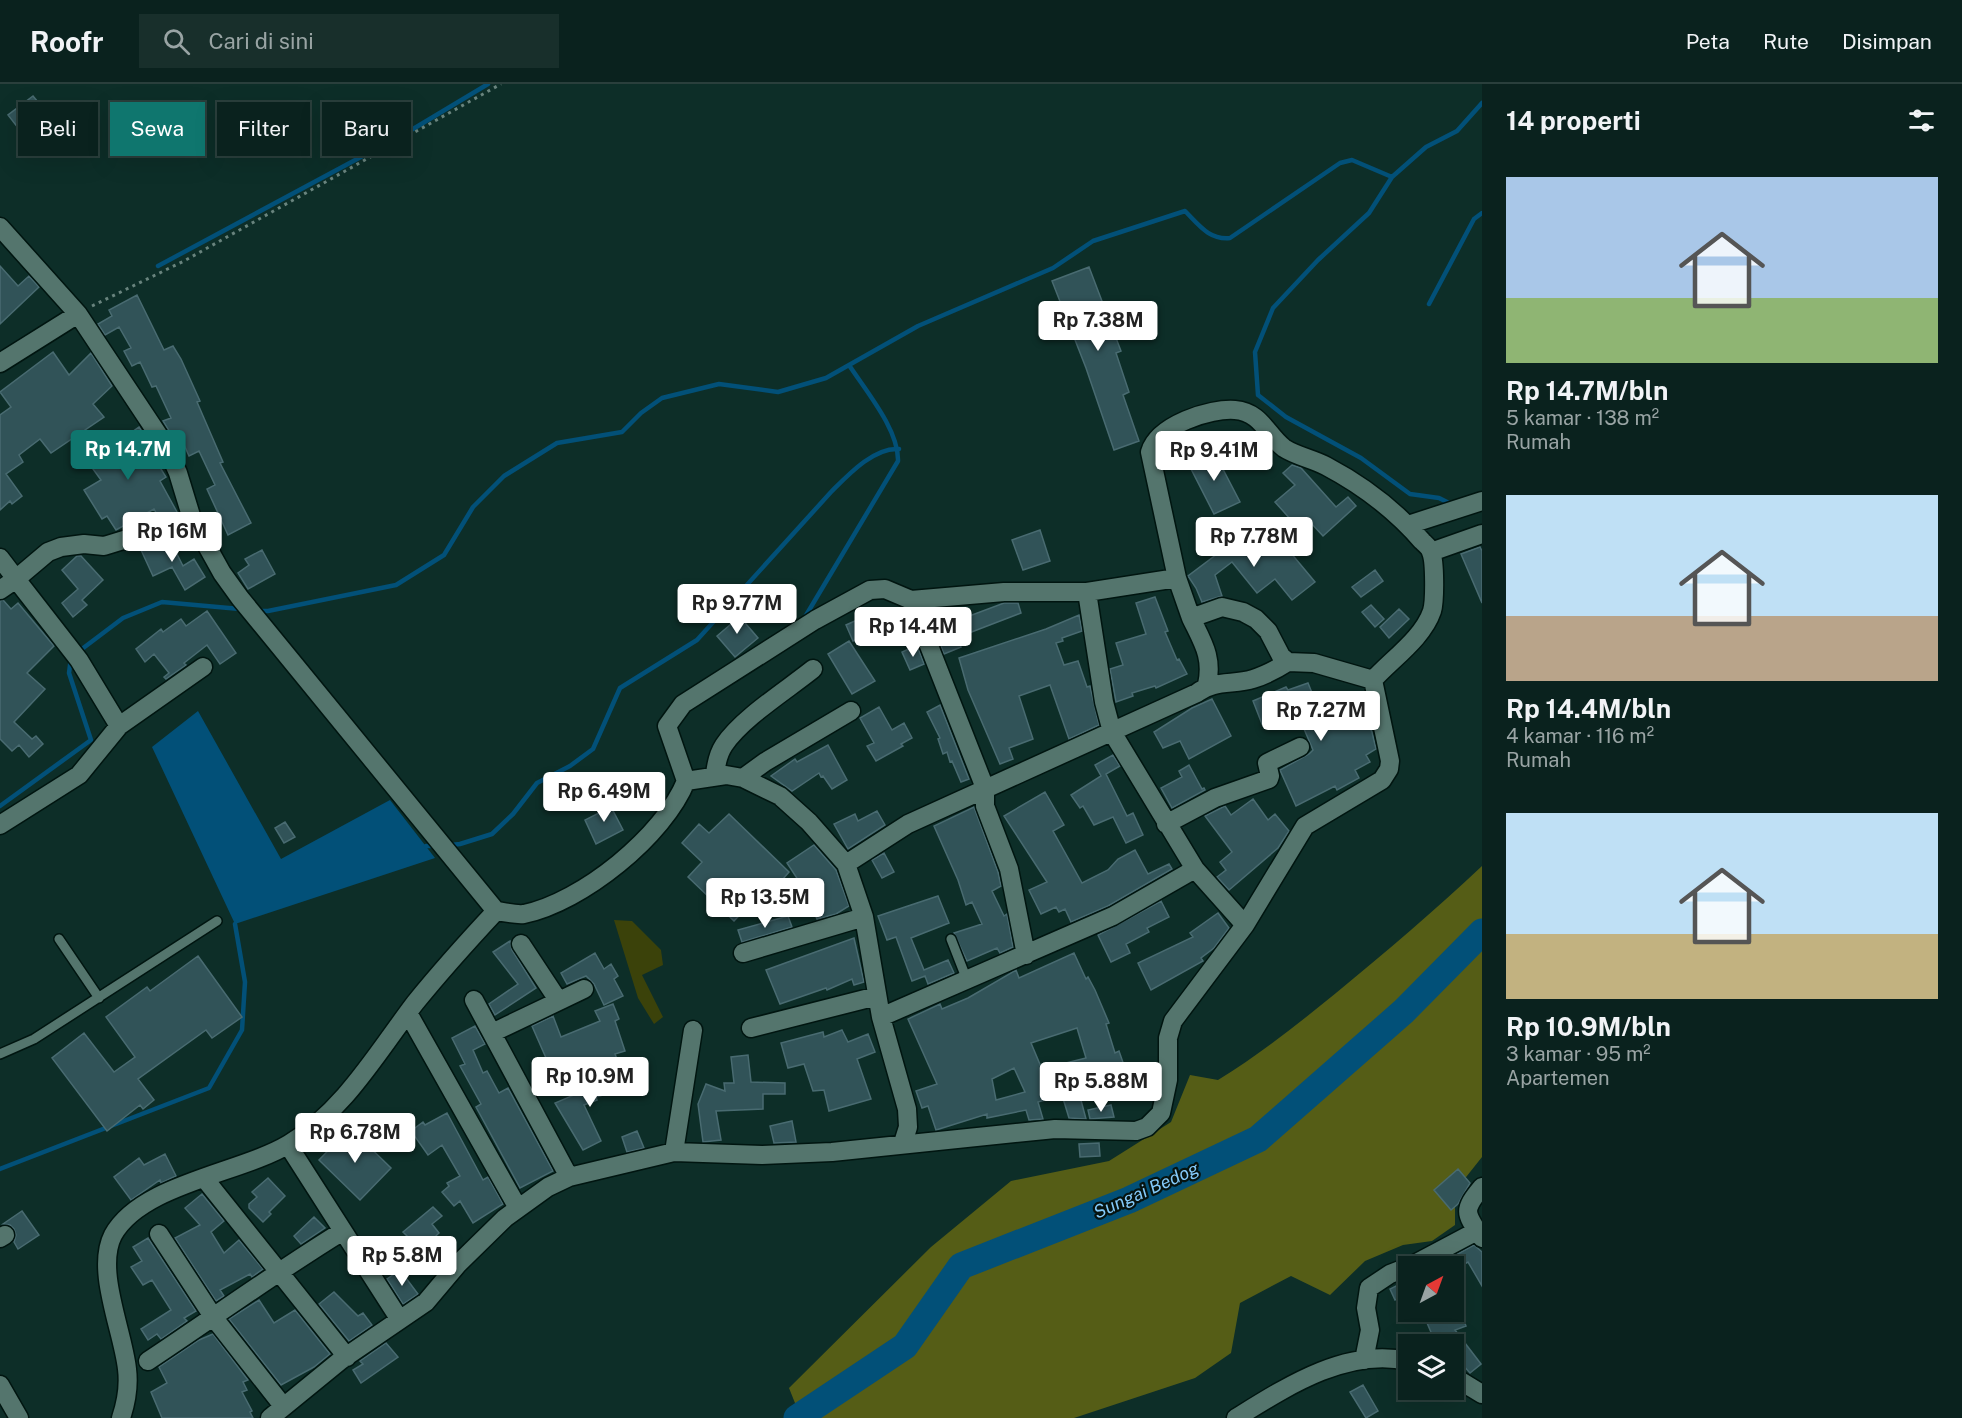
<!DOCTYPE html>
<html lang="id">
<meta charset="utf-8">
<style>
:root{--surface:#0a221e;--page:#182f2b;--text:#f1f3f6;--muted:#99a4a4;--line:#2a3f3c;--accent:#0f766e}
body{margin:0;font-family:"Public Sans",sans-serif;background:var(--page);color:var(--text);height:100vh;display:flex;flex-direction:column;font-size:22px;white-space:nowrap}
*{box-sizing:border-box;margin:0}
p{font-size:20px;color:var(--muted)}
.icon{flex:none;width:33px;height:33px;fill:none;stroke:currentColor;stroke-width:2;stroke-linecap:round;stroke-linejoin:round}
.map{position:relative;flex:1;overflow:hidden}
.panel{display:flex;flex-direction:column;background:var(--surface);width:480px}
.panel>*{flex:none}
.top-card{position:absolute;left:18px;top:18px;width:570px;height:54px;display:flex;gap:12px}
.needle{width:39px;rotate:41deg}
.buttons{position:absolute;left:1398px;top:1172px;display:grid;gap:12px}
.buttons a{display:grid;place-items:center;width:66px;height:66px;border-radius:0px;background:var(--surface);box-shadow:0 6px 24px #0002,0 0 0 2px var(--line);font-size:30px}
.price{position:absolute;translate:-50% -51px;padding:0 14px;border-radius:6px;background:#fff;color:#222;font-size:20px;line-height:39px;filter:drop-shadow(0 2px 3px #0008)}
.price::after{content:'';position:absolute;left:50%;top:36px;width:18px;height:14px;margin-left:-9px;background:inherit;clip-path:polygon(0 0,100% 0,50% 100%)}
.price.on{background:var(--accent);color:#fff}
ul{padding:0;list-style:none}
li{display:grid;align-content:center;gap:12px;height:318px;padding:0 24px}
li span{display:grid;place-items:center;height:186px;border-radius:0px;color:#555}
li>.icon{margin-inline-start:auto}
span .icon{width:108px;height:108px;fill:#fffc;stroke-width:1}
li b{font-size:26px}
h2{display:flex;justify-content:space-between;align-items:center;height:72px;padding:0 24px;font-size:26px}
.chip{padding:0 21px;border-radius:0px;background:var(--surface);box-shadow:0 6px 24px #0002,0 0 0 2px var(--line);font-size:21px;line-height:54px}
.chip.on{background:var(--accent);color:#fff}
header{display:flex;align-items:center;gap:36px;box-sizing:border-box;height:84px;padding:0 30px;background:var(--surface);border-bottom:2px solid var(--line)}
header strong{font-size:28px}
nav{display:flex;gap:33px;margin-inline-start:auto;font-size:21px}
.search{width:420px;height:54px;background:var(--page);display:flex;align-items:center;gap:15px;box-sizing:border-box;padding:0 21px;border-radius:0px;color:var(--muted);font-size:22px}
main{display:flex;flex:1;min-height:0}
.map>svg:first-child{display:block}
.green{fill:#3b420a}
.forest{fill:#555d16}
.water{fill:#025078}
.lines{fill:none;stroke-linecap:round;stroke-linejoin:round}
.stream{stroke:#025078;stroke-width:4.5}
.river{stroke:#025078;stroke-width:27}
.building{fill:#315358;stroke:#496b71;stroke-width:1.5;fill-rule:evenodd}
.lane-casing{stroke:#001510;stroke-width:12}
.street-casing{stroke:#001510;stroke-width:21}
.path{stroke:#69847e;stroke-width:3;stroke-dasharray:3 4.5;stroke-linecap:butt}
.lane{stroke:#54756d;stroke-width:9}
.street{stroke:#54756d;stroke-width:18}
.labels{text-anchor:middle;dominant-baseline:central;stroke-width:4.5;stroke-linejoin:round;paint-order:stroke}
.water-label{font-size:18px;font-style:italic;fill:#84cafa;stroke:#061310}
</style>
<header>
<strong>Roofr</strong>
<div class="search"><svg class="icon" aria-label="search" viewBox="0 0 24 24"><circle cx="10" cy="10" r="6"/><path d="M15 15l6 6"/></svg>Cari di sini</div>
<nav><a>Peta</a><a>Rute</a><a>Disimpan</a></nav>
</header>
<main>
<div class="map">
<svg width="1482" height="1334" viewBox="0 0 1482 1334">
<rect width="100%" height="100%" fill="#0d2e28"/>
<path class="green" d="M614 836 632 837 661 866 663 881 642 891 663 933 654 940 638 914Z"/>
<path class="forest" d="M1482 782V1073L1455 1107V1141L1432 1157 1403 1161 1365 1177 1330 1211 1291 1192 1240 1219 1231 1269 1195 1294 1074 1334H801L789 1304 931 1163 1011 1097 1109 1077 1171 1038 1190 991 1218 996C1260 970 1298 940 1336 909 1386 868 1435 826 1482 782Z"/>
<path class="water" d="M198 627 281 775 390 716 435 774 235 840 152 663Z"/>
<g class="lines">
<path class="stream" d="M1392 93 1369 129 1318 176 1273 224 1255 268 1258 311 1286 333 1361 374 1410 410 1439 414 1451 420
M158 182 413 45 488 0
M1429 220 1474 135 1482 129
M259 527H268L396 501 444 471 473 423 504 392 557 359 622 348 641 329 662 314 719 300 778 308 826 294 918 242 1053 184 1093 157 1185 127C1199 141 1209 156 1230 154L1340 79 1352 76 1392 93 1426 63 1457 47 1482 19
M805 533 898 377C899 346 866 307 849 281
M78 568 123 534 162 518 240 525
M0 722 91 656 69 589 71 573
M451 761 460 760 492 750 513 730 537 699 570 682 593 665 620 604 697 556 831 408C848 391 874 363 899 365
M426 762H434
M0 1085 209 1004 242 946 245 898 235 840"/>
<path class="river" d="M797 1334 905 1262 961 1182 1129 1116 1258 1055 1404 927 1482 848"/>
</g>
<path class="building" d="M33 12 47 29 22 49 8 31Z
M0 182 18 202 29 192 39 203 0 240Z
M1089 183 1121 267 1116 269 1129 308 1123 311 1139 357 1114 366 1086 284 1052 197Z
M137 211 164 266 173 262 181 275 200 317 197 318 223 378 220 379 251 439 228 451 207 405 215 401 199 367 189 372 178 347 171 350 163 337 171 334 156 302 152 303 140 278 132 282 124 267 131 264 119 243 105 251 98 240 112 232 109 226Z
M53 268 69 291 91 269 112 302 93 320 104 333 51 369 40 355 19 371 23 378 6 390 22 412 12 420 10 417 0 426V331L11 323 0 308Z
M139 343 160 375 156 377 166 393 160 397 177 428 159 434 154 425 116 446 107 432 102 435 84 406 101 396 85 374 99 364 102 369Z
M1213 366 1240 418 1214 430 1188 379Z
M1292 381 1301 384 1336 423 1348 413 1356 422 1323 452 1310 438 1300 446 1275 418 1295 401 1283 389Z
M1040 446 1050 477 1023 486 1012 456Z
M1285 447 1297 463 1290 468 1315 498 1292 516 1275 495 1257 509 1232 478 1215 491 1222 512 1202 518 1196 504 1188 492 1221 467 1217 460 1235 449 1250 474Z
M169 454 183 482 194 475 205 493 185 506 172 483 153 492 141 466Z
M1480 463 1482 467V519L1461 470Z
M262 466 275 490 248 505 238 489 249 481 245 475Z
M77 472H81L103 496 82 516 87 521 73 533 62 519 78 505 62 486Z
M1375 486 1383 497 1361 513 1352 503Z
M1155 513 1168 547 1165 548 1177 576 1179 575 1187 590 1156 604 1155 602 1132 609 1133 612 1116 618 1110 585 1123 581 1116 559 1146 550 1136 519Z
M3 516 11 525 18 519 54 562 27 589 45 605 14 638 32 655 36 652 43 660 29 673 19 661 12 667 0 655V517Z
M1004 519H1018L1021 529 969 549 964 534Z
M1371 521 1384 535 1375 543 1362 528Z
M1399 525 1409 535 1389 554 1380 543Z
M734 526 758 554 735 573 717 552 731 540 726 533Z
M207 527 236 569 220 580 207 561 184 579 186 581 166 595 164 593 169 589 154 570 145 578 136 565 161 545 163 548 181 535 186 542Z
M1079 531 1082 547 1062 554 1063 557 1056 559 1064 581 1078 577 1087 603 1090 602 1099 641 1069 655 1050 601 1019 612 1033 655 1009 664 1013 675 1000 680 968 606 959 574 1046 545Z
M857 536 863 553 853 557 846 541Z
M955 547 961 563 944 570 938 554Z
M849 557 875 597 852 610 828 570Z
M917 561 924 580 910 586 902 568Z
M1308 599 1319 626 1324 624 1327 631 1363 616 1369 633 1365 634 1372 648 1376 665 1366 671 1370 678 1355 686 1359 694 1337 706 1335 702 1296 722 1280 686 1309 670 1313 666 1310 659 1296 626 1262 640 1253 617 1286 603 1288 606Z
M1212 615 1231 652 1189 675 1180 657 1163 664 1154 648 1192 624Z
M940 621 969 695 961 698 952 677 950 678 947 668 943 670 938 655 940 654 927 628Z
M879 623 892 646 904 639 912 654 901 660 903 662 876 677 867 662 874 659 860 634Z
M828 661 847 696 832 705 823 692 821 693 819 689 792 707 771 692 795 675 797 678Z
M1113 671 1120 682 1106 690 1127 732 1133 729 1143 751 1126 759 1113 733 1094 741 1083 722 1080 724 1071 711 1101 692 1095 681Z
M1189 681 1202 705 1204 704 1205 706 1172 724 1161 704 1182 693 1179 687Z
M1045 708 1064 741 1053 747 1082 799 1108 786 1118 775 1135 766 1148 790 1169 780 1172 785 1108 822 1071 838 1065 825 1059 828 1056 823 1041 830 1029 806 1047 798 1004 732Z
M1253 715 1268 736 1275 730 1289 747 1278 764 1229 806 1217 793 1226 786 1220 778 1232 768 1205 732 1225 722 1231 731Z
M608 717 623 746 596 760 585 736 599 729 595 723Z
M974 723 998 788 1001 802 992 807 1004 832 1007 830 1013 863 1000 869 997 864 967 877 954 849 982 840 972 818 966 821 958 796 934 742Z
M877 727 885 741 848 765 834 740 855 730 858 737Z
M729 730 789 788 776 803 771 799 734 837 688 793 702 778 682 759 699 740 709 749Z
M285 738 295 753 284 759 275 744Z
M814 761 836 786 849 822 836 830 817 835 806 808 787 779Z
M884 769 894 788 882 794 872 776Z
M938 812 949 839 911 854 924 886 948 876 954 889 928 900 925 892 912 897 896 853 887 856 878 832Z
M1161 817 1169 833 1147 844 1149 848 1126 860 1130 869 1111 878 1098 851Z
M1218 829 1229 844 1214 864 1201 874 1203 877 1151 906 1138 879 1193 853 1190 849Z
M788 832 792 843 742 858 738 846Z
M854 854 864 898 854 901 852 895 827 906 826 904 780 920 766 886Z
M510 857 512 866 536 904 495 931 489 920 518 900 493 868Z
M595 869 604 885 611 880 618 892 614 895 623 912 604 921 594 900 586 892 567 900 561 889Z
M1074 869 1086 895 1088 893 1095 906 1109 939 1106 940 1115 969 1119 967 1126 987 1122 989 1127 1005 1110 1009 1106 996 1078 1005 1086 1035 1069 1034 1062 1011 1038 1018 1043 1035 1029 1036 1026 1026 987 1034V1030L936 1046 928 1022 922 1024 916 1007 937 1000 908 935 940 920 942 925 968 914 1016 886 1019 894ZM1077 944 1086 974 1042 985 1031 959ZM1014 984 1025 1008 996 1016 992 995Z
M198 872 242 933 212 954 206 946 138 995 154 1016 143 1025 140 1021 107 1047 52 974 84 949 114 988 135 973 106 933 147 903 150 907Z
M613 920 619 935 615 937 625 967 615 970 618 978 552 996 546 974 532 942 553 932 561 953 600 937 595 927Z
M475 942 485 960 473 966 483 989 487 987 499 1009 508 1004 553 1087 520 1104 476 1023 481 1020 460 982 465 980 452 954Z
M842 946 848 958 868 950 875 968 857 975 871 1015 829 1027 824 1006 813 1007 804 980 788 984 781 959 823 948 824 953Z
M748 971 751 998 785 999V1010H763V1025L716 1027 721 1056 703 1058 698 1020 706 1000 725 1007 724 999H734L731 973Z
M634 988 638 1001 596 1013 597 1016 584 1021 601 1057 583 1066 555 1019 623 990Z
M1111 1021 1114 1033 1090 1035 1088 1026Z
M447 1029 483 1096 488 1093 503 1120 473 1139 460 1117 454 1122 442 1108 449 1102 447 1099 460 1092 442 1061 428 1071 411 1047 423 1038 425 1041Z
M792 1037 796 1058 774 1059 770 1042Z
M350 1044 391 1084 360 1116 319 1076Z
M403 1045 414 1057 404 1065 393 1054Z
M637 1047 644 1064 627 1068 622 1053Z
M1099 1059 1100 1072 1080 1073 1079 1060Z
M165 1070 176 1092 161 1099 160 1096 131 1116 114 1093 139 1074 144 1081Z
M1458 1085 1470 1099 1458 1120 1451 1126 1434 1106Z
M268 1094 285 1112 269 1128 271 1130 263 1138 249 1124V1120L257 1113 252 1108Z
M202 1110 224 1137 211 1148 224 1169 239 1156 263 1185 252 1193 250 1190 220 1206 224 1212 216 1217 175 1154 200 1141 185 1124Z
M433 1123 442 1132 432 1140 439 1149 398 1188 384 1170 407 1152 403 1148Z
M22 1127 39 1151 18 1165 14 1158 16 1151 14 1145 10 1141 3 1140Z
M314 1133 325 1144 301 1160 294 1152Z
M148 1154 196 1227 184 1234 187 1237 161 1255 157 1250 148 1256 141 1245 171 1226 152 1196 143 1201 131 1183 142 1177 133 1163Z
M1474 1161 1482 1168V1202L1468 1178 1461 1182 1460 1180 1442 1182 1441 1179Z
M400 1186 418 1210 403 1220 387 1195Z
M1408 1196V1209L1395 1216 1390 1205Z
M334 1208 358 1232 363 1229 372 1241 349 1257 319 1220Z
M259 1216 274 1239 295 1226 330 1270 314 1283 281 1301 229 1235Z
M1458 1222 1466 1242 1455 1246 1481 1280 1470 1289 1454 1271V1260H1436L1422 1227 1442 1229 1454 1227V1224Z
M213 1250 248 1296 243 1298 247 1306 242 1308 252 1327 250 1328 253 1334H162L151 1308 167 1299 159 1283 199 1256Z
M386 1259 398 1273 361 1299 353 1286 363 1280 360 1277Z
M1363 1301 1378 1327 1366 1334 1350 1308Z"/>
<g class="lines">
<defs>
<path id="lane" d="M59 855 99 914
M951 855 967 896
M0 970 34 955 217 837"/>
<path id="street" d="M0 143 78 230 167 364 178 389 192 435 222 489 240 514 496 827C505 828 515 831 524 830 582 818 664 752 686 697L726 691 743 694 780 712 809 738 846 780 864 833 881 933 907 1025 908 1043 903 1059
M0 279 78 230
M1408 441 1482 417
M1431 468 1482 450
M0 474 16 495 0 506
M1087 508 1104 618 1112 648 1195 785 1245 841
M911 516 985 704V722L1009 785 1026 871
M1191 534C1203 559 1213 573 1207 601
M119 642 79 576 16 495 48 468 61 463 84 460 104 462 192 435
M715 691C716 680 718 670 724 661 742 634 787 606 813 585
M743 694 765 678 851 627
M686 697 667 642 683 620 815 536 870 506 885 505 911 516 1004 508H1087L1177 494
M1166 740 1215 714 1269 695 1270 692 1267 679 1300 663
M0 741 79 691 119 642 203 583
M846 780 908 740 1197 609C1213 596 1234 601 1253 595 1266 591 1277 585 1288 578
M521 860 558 916
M743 869 864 833
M474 916 569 1093
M408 929 518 1124
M881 933 1113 832 1195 785
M751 944 877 912
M492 949 584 905
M288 1061 400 1236
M674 1068 693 946
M204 1094 347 1273
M1482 1103C1462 1127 1465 1129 1482 1154
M159 1150 214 1234 283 1322
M0 1154 5 1151
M1411 1182 1477 1147
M1364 1276 1370 1246 1366 1224 1369 1204 1390 1190 1408 1183
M148 1277C213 1234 276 1188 343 1147
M1454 1293 1482 1310
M0 1301 19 1334
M121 1334C126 1319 129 1301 127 1285 123 1247 95 1186 113 1151 141 1100 241 1089 289 1060 343 1028 377 969 415 919 441 887 468 857 496 827
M270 1334 341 1276 426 1218 458 1180 505 1134 548 1103 569 1093 674 1068 762 1071 832 1068 1055 1045 1136 1047 1147 1043 1161 1029 1168 996V954L1173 937 1245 841 1305 742 1382 696 1389 685 1390 677 1373 596C1392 575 1423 554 1432 527 1435 517 1435 477 1431 468 1430 464 1425 460 1422 457 1396 427 1362 401 1326 382 1313 375 1296 372 1284 364 1267 351 1261 328 1235 326 1210 324 1158 341 1150 368L1177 494 1191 534 1222 523 1243 528 1256 535 1268 547 1281 572 1288 578 1314 579 1373 596
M1236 1334C1286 1303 1347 1263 1408 1277"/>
</defs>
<use href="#lane" class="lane-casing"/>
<use href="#street" class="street-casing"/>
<path class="path" d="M92 222 184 177 501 0"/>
<use href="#lane" class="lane"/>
<use href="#street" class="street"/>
</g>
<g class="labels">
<g class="water-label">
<text transform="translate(1146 1106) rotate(-24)">Sungai Bedog</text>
</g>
</g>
</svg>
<div class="buttons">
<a><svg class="needle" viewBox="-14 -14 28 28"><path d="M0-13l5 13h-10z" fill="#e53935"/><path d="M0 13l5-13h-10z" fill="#99a4a4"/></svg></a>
<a><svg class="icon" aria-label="layers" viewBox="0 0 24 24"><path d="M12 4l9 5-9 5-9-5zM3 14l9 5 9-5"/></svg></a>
</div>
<b class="price" style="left:1098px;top:268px">Rp 7.38M</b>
<b class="price on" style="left:128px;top:397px">Rp 14.7M</b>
<b class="price" style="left:1214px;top:398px">Rp 9.41M</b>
<b class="price" style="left:172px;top:479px">Rp 16M</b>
<b class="price" style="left:1254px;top:484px">Rp 7.78M</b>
<b class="price" style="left:737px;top:551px">Rp 9.77M</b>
<b class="price" style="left:913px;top:574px">Rp 14.4M</b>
<b class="price" style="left:1321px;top:658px">Rp 7.27M</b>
<b class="price" style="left:604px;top:739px">Rp 6.49M</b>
<b class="price" style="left:765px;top:845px">Rp 13.5M</b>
<b class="price" style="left:590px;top:1024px">Rp 10.9M</b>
<b class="price" style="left:1101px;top:1029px">Rp 5.88M</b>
<b class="price" style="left:355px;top:1080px">Rp 6.78M</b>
<b class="price" style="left:402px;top:1203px">Rp 5.8M</b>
<div class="top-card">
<a class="chip">Beli</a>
<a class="chip on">Sewa</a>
<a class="chip">Filter</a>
<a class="chip">Baru</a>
</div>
</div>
<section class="panel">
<h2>14 properti<svg class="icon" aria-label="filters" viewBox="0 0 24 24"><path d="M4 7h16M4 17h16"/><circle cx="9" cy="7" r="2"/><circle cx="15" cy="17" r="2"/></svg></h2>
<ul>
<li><span style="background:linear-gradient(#a9c7e8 65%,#8fb573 0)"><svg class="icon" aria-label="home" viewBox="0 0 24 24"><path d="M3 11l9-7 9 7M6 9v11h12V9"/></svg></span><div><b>Rp 14.7M/bln</b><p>5 kamar · 138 m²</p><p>Rumah</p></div></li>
<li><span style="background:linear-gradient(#bfe0f5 65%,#b9a48a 0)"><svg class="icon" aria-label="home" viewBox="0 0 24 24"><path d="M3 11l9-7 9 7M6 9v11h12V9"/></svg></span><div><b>Rp 14.4M/bln</b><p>4 kamar · 116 m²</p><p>Rumah</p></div></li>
<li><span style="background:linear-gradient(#bfe0f5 65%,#c2b280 0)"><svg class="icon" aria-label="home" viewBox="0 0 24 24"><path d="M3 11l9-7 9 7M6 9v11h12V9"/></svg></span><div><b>Rp 10.9M/bln</b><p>3 kamar · 95 m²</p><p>Apartemen</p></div></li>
</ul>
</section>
</main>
